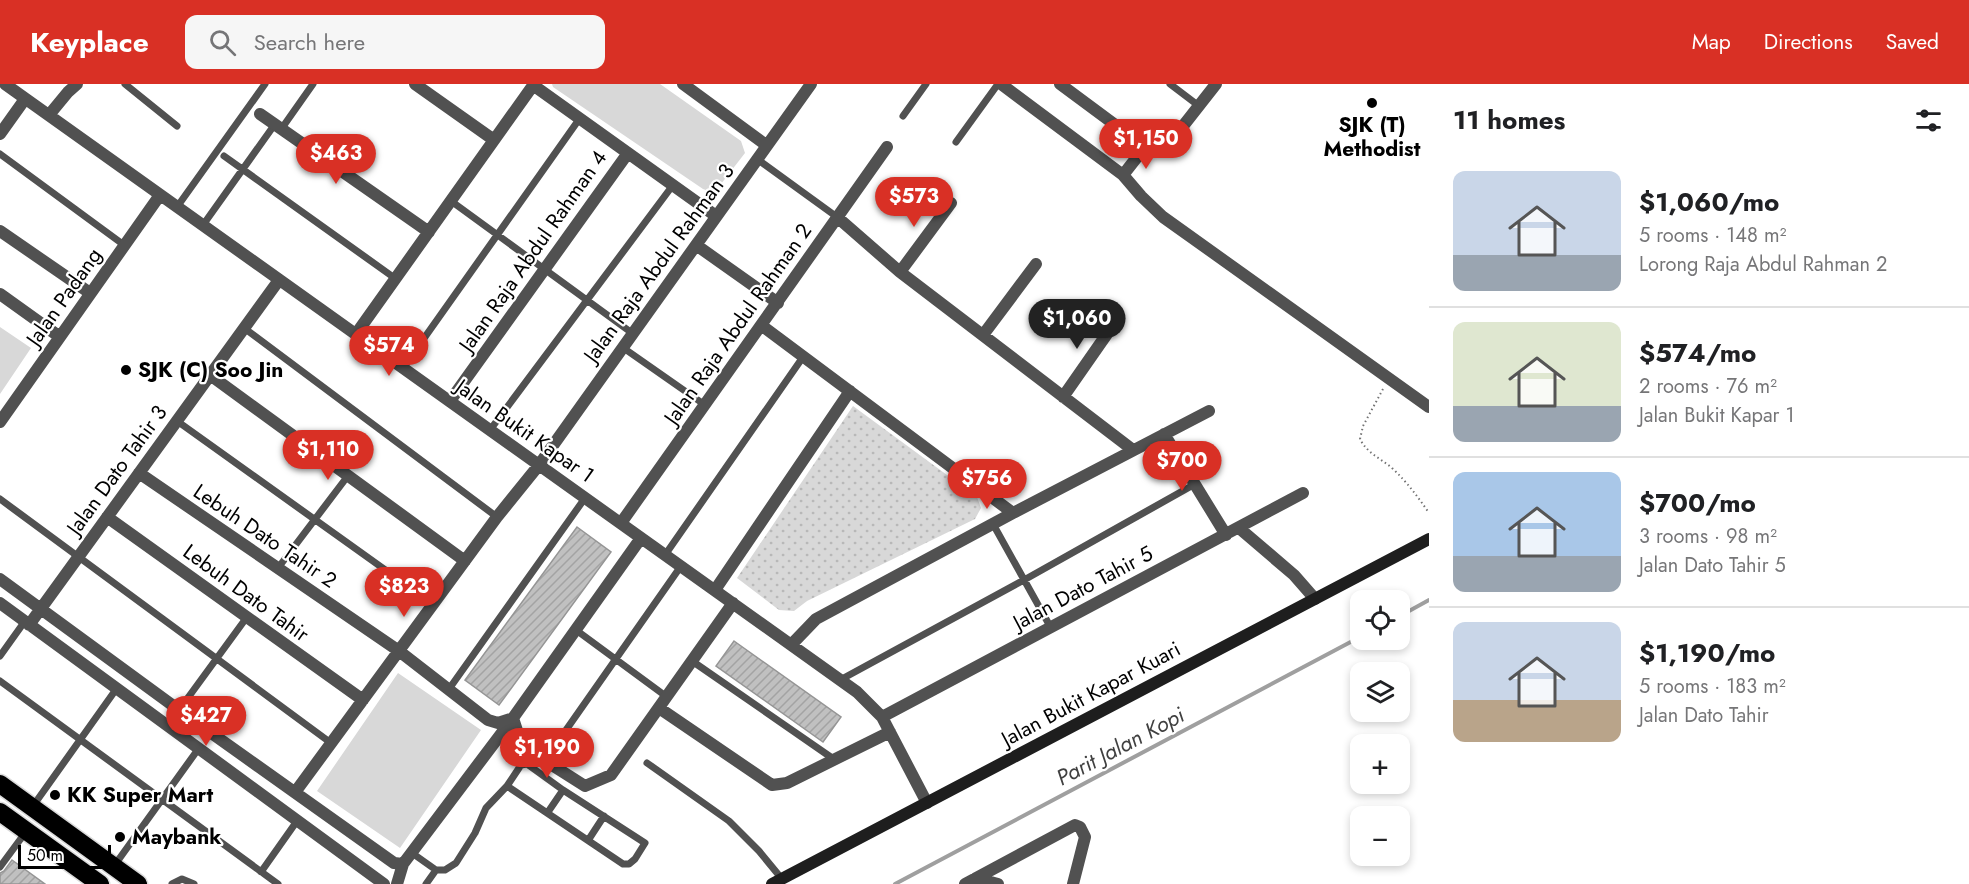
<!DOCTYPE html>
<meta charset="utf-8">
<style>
:root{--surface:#fff;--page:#f6f6f6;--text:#202124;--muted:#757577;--line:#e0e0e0;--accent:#d93025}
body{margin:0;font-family:Jost,sans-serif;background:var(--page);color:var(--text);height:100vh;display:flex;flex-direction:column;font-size:22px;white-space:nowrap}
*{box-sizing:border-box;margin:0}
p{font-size:20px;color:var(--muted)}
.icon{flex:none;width:33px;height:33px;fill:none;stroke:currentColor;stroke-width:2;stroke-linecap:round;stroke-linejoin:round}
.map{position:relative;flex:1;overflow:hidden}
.sheet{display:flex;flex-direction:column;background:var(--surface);width:540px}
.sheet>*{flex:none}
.tools{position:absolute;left:1350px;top:506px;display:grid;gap:12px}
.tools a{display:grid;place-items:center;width:60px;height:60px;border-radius:12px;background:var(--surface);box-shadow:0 3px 9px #0003;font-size:30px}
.scale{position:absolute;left:18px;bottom:15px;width:93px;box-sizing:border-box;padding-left:6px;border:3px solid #000;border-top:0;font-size:16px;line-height:21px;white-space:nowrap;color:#000;-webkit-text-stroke:4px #fff;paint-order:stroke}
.price{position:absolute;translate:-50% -51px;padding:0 14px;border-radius:21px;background:var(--accent);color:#fff;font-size:20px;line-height:39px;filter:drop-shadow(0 2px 3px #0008)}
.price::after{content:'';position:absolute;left:50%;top:36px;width:18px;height:14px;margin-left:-9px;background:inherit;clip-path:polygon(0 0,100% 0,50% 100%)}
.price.on{background:#222;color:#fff}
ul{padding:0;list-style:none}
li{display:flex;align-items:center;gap:18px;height:150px;padding:0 24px}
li+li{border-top:2px solid var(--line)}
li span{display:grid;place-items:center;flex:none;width:168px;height:120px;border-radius:12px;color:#555}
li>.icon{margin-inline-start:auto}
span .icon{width:72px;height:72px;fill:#fffc;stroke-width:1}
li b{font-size:26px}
h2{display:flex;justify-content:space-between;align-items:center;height:72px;padding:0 24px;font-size:26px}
header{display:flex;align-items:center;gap:36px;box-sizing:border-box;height:84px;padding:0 30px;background:var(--accent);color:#fff}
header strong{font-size:28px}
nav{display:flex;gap:33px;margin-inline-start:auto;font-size:21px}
.search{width:420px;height:54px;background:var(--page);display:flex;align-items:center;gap:15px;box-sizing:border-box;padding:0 21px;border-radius:12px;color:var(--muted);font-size:22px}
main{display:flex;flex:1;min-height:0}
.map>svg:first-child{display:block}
.grass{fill:#d8d8d8}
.park{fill:url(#park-dots)}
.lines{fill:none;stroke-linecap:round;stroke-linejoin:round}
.stream{stroke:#9f9f9f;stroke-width:4}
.building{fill:url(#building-hatch);stroke:#959595;stroke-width:1.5}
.highway-casing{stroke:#dbdbdb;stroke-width:21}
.path{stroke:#737373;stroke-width:2;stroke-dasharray:1.5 3;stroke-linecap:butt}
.lane{stroke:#515151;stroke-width:7}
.street{stroke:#515151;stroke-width:12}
.secondary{stroke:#1e1e1e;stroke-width:12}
.highway{stroke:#000;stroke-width:18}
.poi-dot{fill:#000;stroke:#fff;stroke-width:2}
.labels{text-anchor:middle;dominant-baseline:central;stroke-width:4.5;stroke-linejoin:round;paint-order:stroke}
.poi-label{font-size:21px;font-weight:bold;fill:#000;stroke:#fff;text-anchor:start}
.street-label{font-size:21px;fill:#000;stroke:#fff}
.water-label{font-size:22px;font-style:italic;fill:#404040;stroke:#fff}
</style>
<header>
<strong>Keyplace</strong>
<div class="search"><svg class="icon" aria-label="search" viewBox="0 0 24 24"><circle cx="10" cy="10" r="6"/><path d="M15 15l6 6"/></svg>Search here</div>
<nav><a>Map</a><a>Directions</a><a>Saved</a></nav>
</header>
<main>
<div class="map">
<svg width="1429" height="800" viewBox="0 0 1429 800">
<defs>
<pattern id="park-dots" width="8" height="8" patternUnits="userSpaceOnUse" patternTransform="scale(1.5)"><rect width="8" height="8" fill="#d8d8d8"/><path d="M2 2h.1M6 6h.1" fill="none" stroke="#b8b8b8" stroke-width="1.8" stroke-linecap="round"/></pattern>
<pattern id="building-hatch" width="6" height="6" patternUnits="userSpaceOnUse" patternTransform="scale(1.5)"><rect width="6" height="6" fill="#c0c0c0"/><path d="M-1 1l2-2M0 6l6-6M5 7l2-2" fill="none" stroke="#a3a3a3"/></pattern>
</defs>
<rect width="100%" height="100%" fill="#fff"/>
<path class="grass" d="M552 0H660L741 57 745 69 714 109 703 105 553 3Z
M0 243 31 264 0 310Z
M398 589 481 646 400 764 317 707Z"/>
<path class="park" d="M853 322 977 413 981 424 975 435 807 517 794 527 779 526 737 494Z"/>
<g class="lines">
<path class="stream" d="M1400 532 1429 516
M895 800 1360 553"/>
</g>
<path class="building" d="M577 443 611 468 499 621 465 596Z
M734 557 841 633 823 658 716 582Z
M12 776 45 800H0V789L4 787Z"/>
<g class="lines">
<defs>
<path id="highway" d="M0 700 138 800
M0 728 100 800"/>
</defs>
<use href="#highway" class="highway-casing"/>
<path class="path" d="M1383 305 1363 342 1360 355C1367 369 1380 374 1392 384 1407 398 1418 413 1429 429"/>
<path class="lane" d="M125 0 177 42
M1170 0 1199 22
M903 32 926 0
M282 44 313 0
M956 58 998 0
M0 70 124 161
M224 72 396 195
M757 75 837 133
M451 117 632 249
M177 123 265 0
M203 141 275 40
M244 244 497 433
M622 263 705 321
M403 284 580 34
M177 337 433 520
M490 346 673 101
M0 415 331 659
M993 440 1051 544
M665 471 803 273
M278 484 347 393
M576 546 667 613
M0 572 25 537
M692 577 835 676
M840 596 1024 496 1195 400
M0 597 278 800
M449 605 585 414
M179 626 247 533
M545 676 681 482
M647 679 729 737 759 767 782 795
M33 722 117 604
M548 728 563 706
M589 755 604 732
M412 769 436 786H445L456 779 475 749 486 724 507 702 521 681 527 680 563 706 645 759 635 775 629 780H623L507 702
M114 782 199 664
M0 783 25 749
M261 788 297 737
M172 800 182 795 194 800
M426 800 436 786"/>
<path class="street" d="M5 0 857 608 882 633 927 719
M415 0 494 56
M683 0 766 61
M1001 0 1123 91 1141 112 1163 133 1429 323
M1060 0 1145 63 1165 65 1216 0
M533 1 716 132
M260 30 429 148
M49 31 68 8 77 0
M0 50 25 15
M1123 91 1145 63
M837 133 900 188 1133 366
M0 147 90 209
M696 161 778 219
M900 188 951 119
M0 210 60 253
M761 241 1013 429
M356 250 534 0
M983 251 1036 180
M210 291 465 477
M1063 313 1116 237
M450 317 628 69
M0 338 160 111
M1164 350 1226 451
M139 389 399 567 488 636 498 639 513 634 641 454
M107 433 363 616
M621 439 887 63
M1239 444 1294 491 1315 515
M0 495 179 626 394 779 403 780 513 634
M715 506 850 307
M0 519 384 800
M29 541 279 196
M791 561 816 535 1013 429 1209 327
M659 624 772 701 787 699 890 648
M882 633 1303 409
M513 634 522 662 585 702 611 691 733 519
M296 707 497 433 539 381 811 0
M976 794 998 800
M397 800 403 780
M965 800 1075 741 1080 743 1085 753 1073 800"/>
<path class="secondary" d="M772 800 1429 455"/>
<use href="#highway" class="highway"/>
</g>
<g class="poi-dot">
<circle cx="1372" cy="19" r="6"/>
<circle cx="126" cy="286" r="6"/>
<circle cx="55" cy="711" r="6"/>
<circle cx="120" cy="753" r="6"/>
</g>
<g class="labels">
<g class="poi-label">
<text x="1372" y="41" text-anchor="middle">SJK (T)<tspan x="1372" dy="24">Methodist</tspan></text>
<text x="138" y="286">SJK (C) Soo Jin</text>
<text x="67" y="711">KK Super Mart</text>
<text x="132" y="753">Maybank</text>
</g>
<g class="street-label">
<text transform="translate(533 167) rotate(-55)">Jalan Raja Abdul Rahman 4</text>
<text transform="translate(659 179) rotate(-54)">Jalan Raja Abdul Rahman 3</text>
<text transform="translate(64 213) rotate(-55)">Jalan Padang</text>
<text transform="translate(738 240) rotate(-55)">Jalan Raja Abdul Rahman 2</text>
<text transform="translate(525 347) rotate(35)">Jalan Bukit Kapar 1</text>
<text transform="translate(117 386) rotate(-54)">Jalan Dato Tahir 3</text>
<text transform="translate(265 452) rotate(34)">Lebuh Dato Tahir 2</text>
<text transform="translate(1083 504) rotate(-28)">Jalan Dato Tahir 5</text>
<text transform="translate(246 509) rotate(36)">Lebuh Dato Tahir</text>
<text transform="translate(1091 610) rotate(-28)">Jalan Bukit Kapar Kuari</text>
</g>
<g class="water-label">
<text transform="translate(1120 662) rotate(-28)">Parit Jalan Kopi</text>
</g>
</g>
</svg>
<div class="tools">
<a><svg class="icon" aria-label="locate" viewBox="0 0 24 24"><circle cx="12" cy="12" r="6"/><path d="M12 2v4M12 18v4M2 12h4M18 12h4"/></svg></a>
<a><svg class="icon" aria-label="layers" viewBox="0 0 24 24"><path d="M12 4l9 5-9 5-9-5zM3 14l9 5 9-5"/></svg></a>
<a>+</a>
<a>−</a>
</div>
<div class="scale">50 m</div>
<b class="price" style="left:1146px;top:86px">$1,150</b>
<b class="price" style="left:336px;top:101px">$463</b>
<b class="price" style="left:914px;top:144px">$573</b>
<b class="price on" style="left:1077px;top:266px">$1,060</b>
<b class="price" style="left:389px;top:293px">$574</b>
<b class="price" style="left:328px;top:397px">$1,110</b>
<b class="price" style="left:1182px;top:408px">$700</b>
<b class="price" style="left:987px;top:426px">$756</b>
<b class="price" style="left:404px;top:534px">$823</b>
<b class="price" style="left:206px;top:663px">$427</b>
<b class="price" style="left:547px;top:695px">$1,190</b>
</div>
<section class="sheet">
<h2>11 homes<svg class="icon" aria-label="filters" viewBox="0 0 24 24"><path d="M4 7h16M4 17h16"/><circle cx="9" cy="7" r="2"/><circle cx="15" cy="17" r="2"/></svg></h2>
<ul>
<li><span style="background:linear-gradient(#c9d6e8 70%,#9aa5b1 0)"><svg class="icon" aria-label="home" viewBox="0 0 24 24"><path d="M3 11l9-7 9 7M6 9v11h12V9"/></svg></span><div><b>$1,060/mo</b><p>5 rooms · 148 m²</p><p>Lorong Raja Abdul Rahman 2</p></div></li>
<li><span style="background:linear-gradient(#dfe7d0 70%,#9aa5b1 0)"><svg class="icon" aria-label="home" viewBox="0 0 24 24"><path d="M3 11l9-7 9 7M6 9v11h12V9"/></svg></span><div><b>$574/mo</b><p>2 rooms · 76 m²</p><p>Jalan Bukit Kapar 1</p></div></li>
<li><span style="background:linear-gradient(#a9c7e8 70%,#9aa5b1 0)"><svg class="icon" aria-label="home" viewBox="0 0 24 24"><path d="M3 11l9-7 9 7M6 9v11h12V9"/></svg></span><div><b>$700/mo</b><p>3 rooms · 98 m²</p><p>Jalan Dato Tahir 5</p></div></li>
<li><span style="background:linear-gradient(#c9d6e8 65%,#b9a48a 0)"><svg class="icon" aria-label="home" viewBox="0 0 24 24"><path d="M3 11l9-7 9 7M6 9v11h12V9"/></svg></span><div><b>$1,190/mo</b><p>5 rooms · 183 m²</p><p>Jalan Dato Tahir</p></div></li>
</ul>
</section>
</main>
